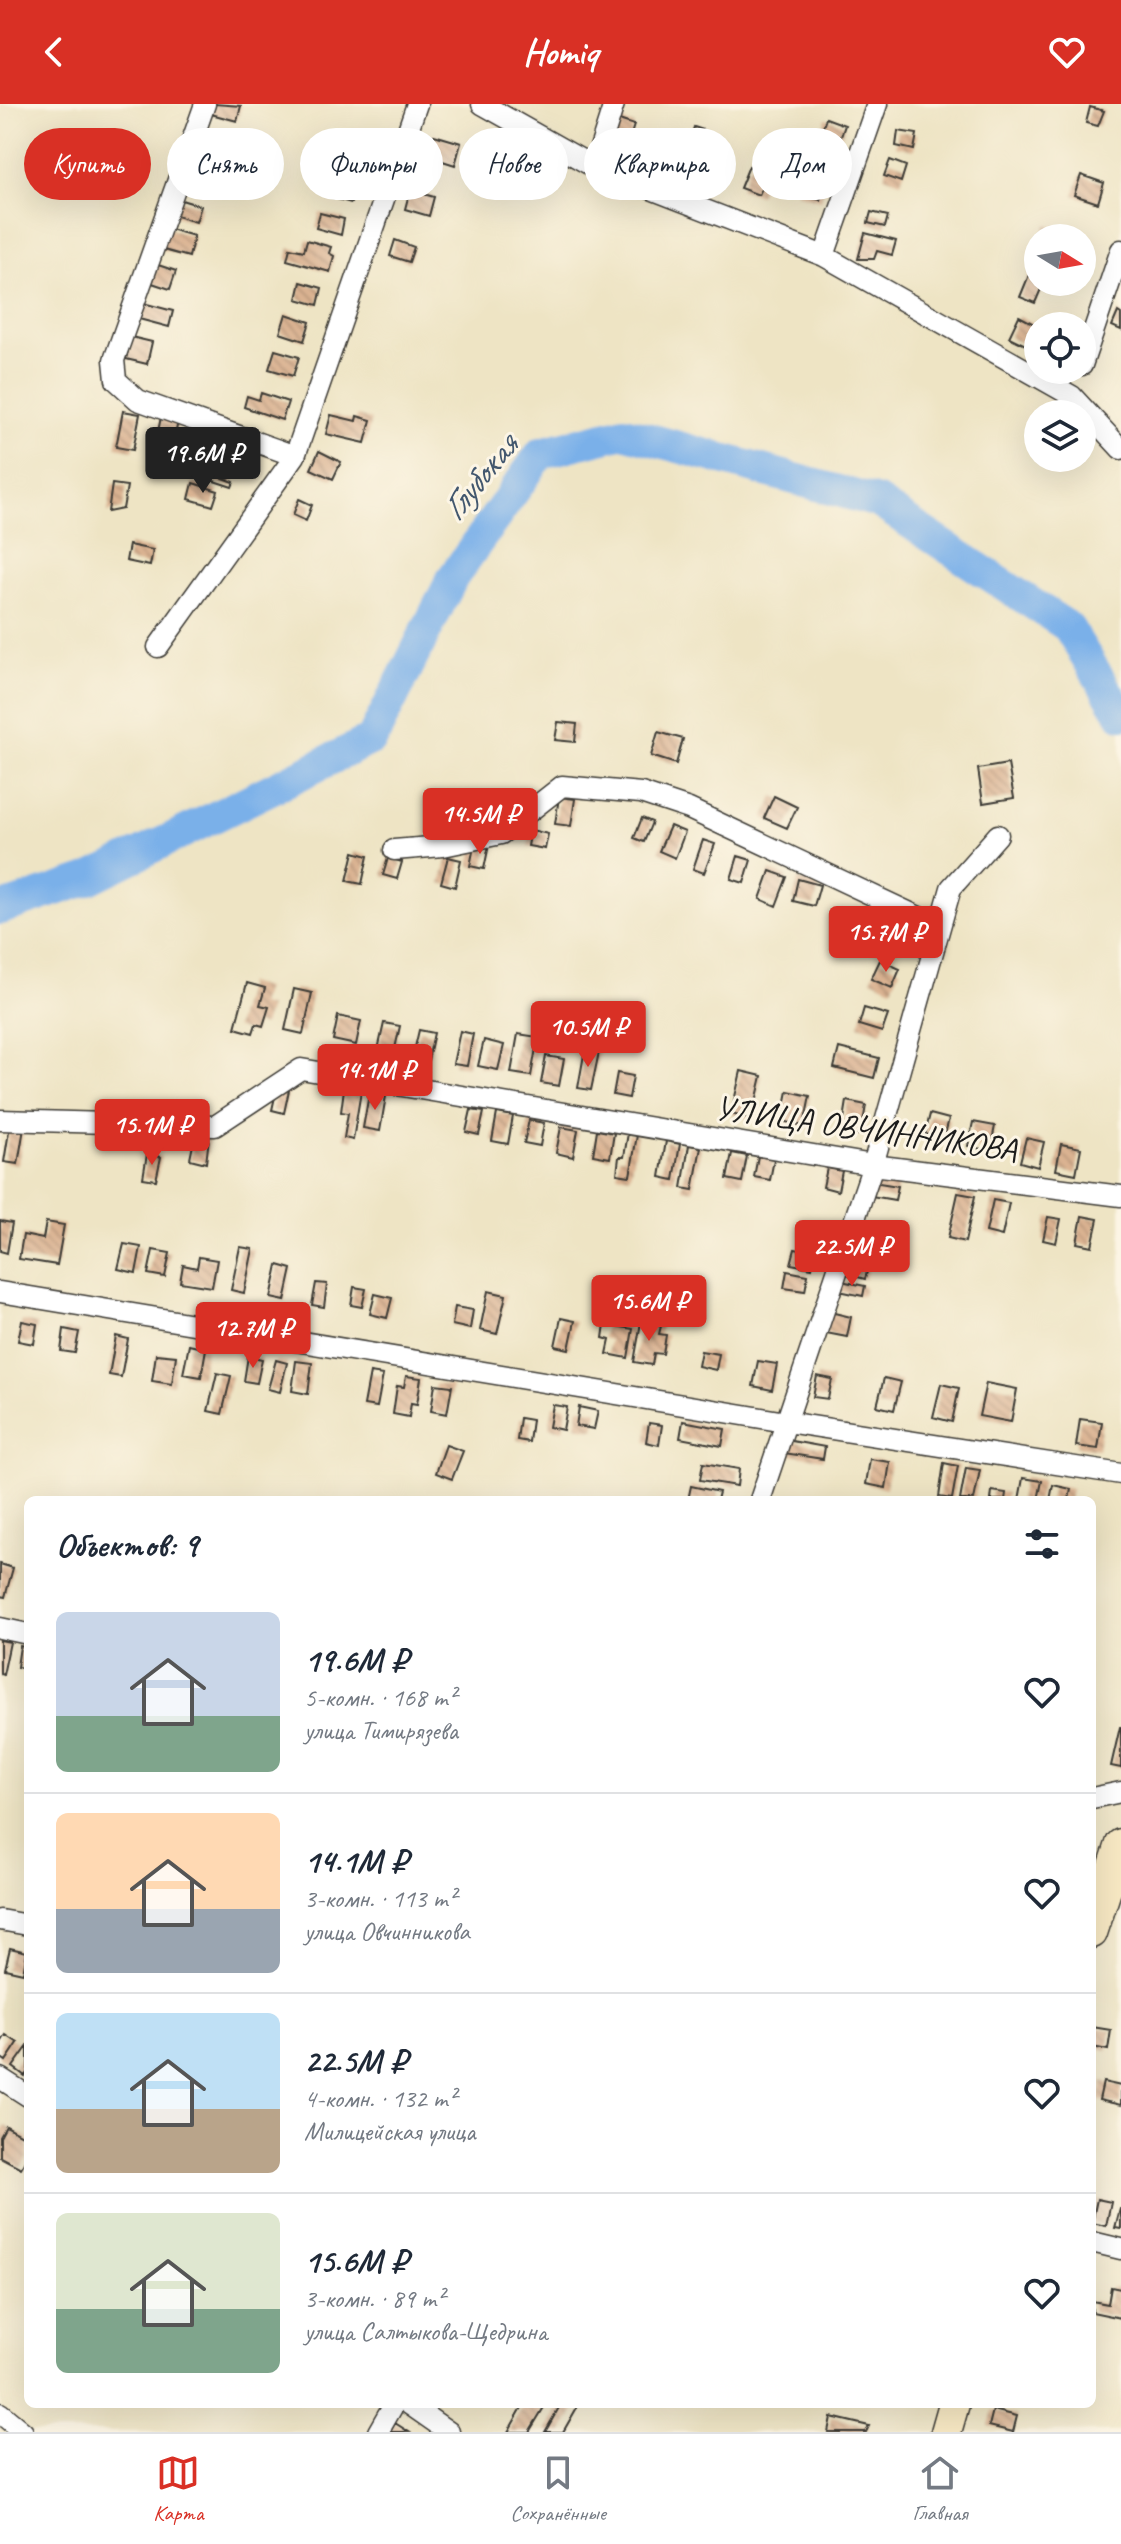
<!DOCTYPE html>
<html lang="ru">
<meta charset="utf-8">
<style>
:root{--surface:#fff;--page:#f6f6f7;--text:#1f2937;--muted:#747a83;--line:#e0e1e3;--accent:#d93025}
body{margin:0;font-family:Caveat,sans-serif;background:var(--page);color:var(--text);height:100vh;display:flex;flex-direction:column;font-size:30px;white-space:nowrap}
*{box-sizing:border-box;margin:0}
p{font-size:26px;color:var(--muted)}
.icon{flex:none;width:44px;height:44px;fill:none;stroke:currentColor;stroke-width:2;stroke-linecap:round;stroke-linejoin:round}
.map{position:relative;flex:1;overflow:hidden}
.drawer{position:absolute;left:24px;top:1392px;width:1072px;height:912px;display:flex;flex-direction:column;background:var(--surface);border-radius:12px;box-shadow:0 8px 32px #0002}
.drawer>*{flex:none}
.top-card{position:absolute;left:24px;top:24px;width:1074px;height:72px;display:flex;gap:16px}
.needle{width:52px;rotate:101deg}
.buttons{position:absolute;left:1024px;top:120px;display:grid;gap:16px}
.buttons a{display:grid;place-items:center;width:72px;height:72px;border-radius:50%;background:var(--surface);box-shadow:0 8px 32px #0002;font-size:40px}
.price{position:absolute;translate:-50% -68px;padding:0 18px;border-radius:8px;background:var(--accent);color:#fff;font-size:26px;line-height:52px;filter:drop-shadow(0 2px 4px #0008)}
.price::after{content:'';position:absolute;left:50%;top:48px;width:24px;height:18px;margin-left:-12px;background:inherit;clip-path:polygon(0 0,100% 0,50% 100%)}
.price.active{background:#222;color:#fff}
ul{padding:0;list-style:none}
li{display:flex;align-items:center;gap:24px;height:200px;padding:0 32px}
li+li{border-top:2px solid var(--line)}
li span{display:grid;place-items:center;flex:none;width:224px;height:160px;border-radius:12px;color:#555}
li>.icon{margin-inline-start:auto}
span .icon{width:96px;height:96px;fill:#fffc;stroke-width:1}
li b{font-size:34px}
h2{display:flex;justify-content:space-between;align-items:center;height:96px;padding:0 32px;font-size:34px}
.chip{padding:0 28px;border-radius:36px;background:var(--surface);box-shadow:0 8px 32px #0002;font-size:28px;line-height:72px}
.chip.active{background:var(--accent);color:#fff}
header{display:flex;justify-content:space-between;align-items:center;height:104px;padding:0 32px;background:var(--accent);color:#fff;font-size:36px;font-weight:800}
.menu{display:flex;justify-content:space-around;align-items:center;height:112px;border-top:2px solid var(--line);background:var(--surface);font-size:22px;color:var(--muted)}
.menu a{display:grid;justify-items:center;gap:4px}
.menu .active{color:var(--accent)}
.map>svg:first-child{display:block}
.lines{fill:none;stroke-linecap:round;stroke-linejoin:round}
.river{stroke:#7ab0e9;stroke-width:32}
.building{fill:url(#building-back-hatch)}
.minor-casing{stroke:#3c3a35;stroke-width:23}
.secondary-casing{stroke:#3c3a35;stroke-width:33}
.minor{stroke:#fff;stroke-width:20}
.secondary{stroke:#f7e8c3;stroke-width:30}
.labels{text-anchor:middle;dominant-baseline:central;stroke-width:6;stroke-linejoin:round;paint-order:stroke}
.street-label{font-size:34px;fill:#1c1c1c;stroke:#fcf5e5}
.water-label{font-size:36px;font-style:italic;fill:#42576e;stroke:#fcf5e5}
</style>
<header><svg class="icon" aria-label="back" viewBox="0 0 24 24"><path d="M15 5l-7 7 7 7"/></svg>Homiq<svg class="icon" aria-label="heart" viewBox="0 0 24 24"><path d="M12 20l-8-8c-3-5 5-10 8-4 3-6 11-1 8 4z"/></svg></header>
<div class="map">
<svg width="1121" height="2328" viewBox="0 0 1121 2328">
<defs>
<pattern id="building-back-hatch" width="6" height="6" patternUnits="userSpaceOnUse" patternTransform="scale(2)"><rect width="6" height="6" fill="#dab291"/><path d="M-1 5l2 2M0 0l6 6M5-1l2 2" fill="none" stroke="#ba987c"/></pattern>
</defs>
<rect width="100%" height="100%" fill="#fcf5e5"/>
<filter id="ink" filterUnits="userSpaceOnUse"><feTurbulence type="fractalNoise" baseFrequency=".0125" numOctaves="2"/><feDisplacementMap in="SourceGraphic" scale="16" xChannelSelector="R" yChannelSelector="G"/><feConvolveMatrix kernelMatrix="1 2 1 2 8 2 1 2 1" color-interpolation-filters="sRGB"/></filter>
<filter id="wash" filterUnits="userSpaceOnUse"><feTurbulence type="fractalNoise" baseFrequency=".006" numOctaves="4" result="noise"/><feDisplacementMap in="SourceGraphic" scale="32" xChannelSelector="R" yChannelSelector="G"/><feGaussianBlur stdDeviation="1.8" result="paint"/><feColorMatrix in="noise" values="0 0 0 0 0 0 0 0 0 0 0 0 0 0 0 0 0 1.4 0 .05"/><feComposite in="paint" operator="in"/></filter>
<g filter="url(#wash)">
<rect width="100%" height="100%" fill="#eee4c4"/>
<g class="lines">
<path class="river" d="M0 805 89 775 372 635 453 473 541 349 624 328 878 398 1068 523 1121 610"/>
</g>
<g id="blocks">
<path class="building" d="M214 0 241 2 237 17 211 10Z
M1090 3 1104 7 1098 22 1086 19Z
M826 14 845 21 839 38 820 32Z
M616 15 634 21 629 37 611 31Z
M694 23 703 26 698 40 704 41 696 68 681 63Z
M204 25 225 32 219 50 198 43Z
M351 25 372 30 367 48 346 43Z
M898 27 917 30 914 46 896 42Z
M434 31 461 39 455 61 427 52Z
M890 56 906 62 901 78 884 72Z
M194 60 214 65 209 84 189 78Z
M749 62 768 69 759 91 740 84Z
M802 71 826 78 820 96 797 89Z
M1081 71 1104 79 1098 99 1074 91Z
M332 76 355 82 351 99 327 92Z
M410 86 434 93 429 112 405 105Z
M178 95 201 102 196 118 173 111Z
M871 108 888 112 885 123 868 119Z
M320 109 344 115 341 131 316 124Z
M1047 120 1067 128 1064 134H1041Z
M166 124 194 132 189 153 160 145Z
M865 129 896 137 892 151 877 147 874 155H858Z
M307 136 331 143 329 149 334 152 330 168 287 156 290 144 304 147Z
M395 136 414 143 409 158 390 152Z
M158 161 176 167 170 185 152 179Z
M1031 166 1038 169V178H1044L1035 199 1020 193Z
M301 178 322 184 318 201 297 195Z
M143 199 173 207 169 223 139 215Z
M1118 208 1121 210V226L1112 222Z
M286 210 310 218 304 237 280 229Z
M1019 212 1038 222V247L1009 233Z
M131 233 152 238 147 260 126 255Z
M275 246 299 253 293 272 269 265Z
M261 289 288 298 282 316 244 303 247 292 259 296Z
M123 307 140 310 133 346 116 343Z
M331 311 356 317 357 312 371 316 365 339 326 330Z
M161 313 178 317 171 351 154 347Z
M226 332 251 346 243 360 218 346Z
M319 347 341 358 333 375 311 365Z
M210 369 234 378 232 383 208 375Z
M193 379 218 387 213 402 189 395Z
M112 380 127 382 123 405 108 408Z
M299 395 312 401 306 417 293 411Z
M129 441 153 446 150 462 126 457Z
M558 618 577 620 575 638 555 636Z
M658 628 683 635 676 660 651 652Z
M1008 660 1014 694 983 699 978 665Z
M774 692 797 703 787 724 764 714Z
M559 693 575 695 571 722 555 720Z
M642 714 652 718 644 738 634 734Z
M670 722 685 728 675 754 659 747Z
M531 726 548 730 545 745 528 742Z
M703 736 715 740 704 769 693 765Z
M475 738 489 741 484 765 470 762Z
M354 748 368 752 362 780 347 777Z
M738 752 751 756 744 779 731 775Z
M448 753 461 756 455 783 441 779Z
M388 754 402 758 397 775 383 771Z
M770 767 787 773 776 802 760 795Z
M798 775 820 781 814 802 793 797Z
M880 856 900 865 892 884 871 875Z
M247 879 265 884 260 901 269 903 263 922 256 920 253 929 235 924Z
M294 885 312 889 303 930 285 926Z
M864 904 888 911 882 928 859 921Z
M338 912 361 917 356 941 333 936Z
M384 919 400 922 394 949 378 946Z
M419 926 434 929 428 956 413 952Z
M460 927 473 930 467 962 453 960Z
M518 930 538 933 531 972 511 969Z
M484 936 504 941 498 966 478 962Z
M839 944 879 954 874 974 834 964Z
M585 945 599 948 591 986 578 984Z
M546 952 564 955 559 982 541 979Z
M741 967 762 972 752 1015 731 1010Z
M617 969 633 972 629 994 613 991Z
M277 984 289 986 284 1009 272 1006Z
M344 985 361 987 353 1036 344 1034 348 1009 341 1008Z
M788 987 810 992 804 1022 782 1017Z
M369 990 386 992 380 1027 363 1024Z
M847 997 866 1001 861 1031 842 1028Z
M471 1006 484 1008 479 1031 466 1028Z
M497 1009 513 1012 508 1040 492 1037Z
M930 1010 949 1015 944 1034 925 1030Z
M529 1016 544 1019 540 1042 524 1039Z
M973 1018 995 1022 990 1047 968 1042Z
M10 1021 24 1024 18 1060 4 1058Z
M561 1023 578 1026 573 1053 556 1049Z
M597 1026 614 1029 610 1054 593 1051Z
M628 1029 637 1031 630 1072 617 1070 619 1053H624Z
M195 1031 209 1034 206 1059 190 1055Z
M1026 1034 1044 1038 1038 1063 1020 1058Z
M666 1037 680 1040 674 1076 660 1073Z
M1061 1040 1081 1044 1076 1070 1056 1066Z
M689 1041 701 1043 693 1086 682 1084Z
M732 1049 747 1052 742 1078 727 1075Z
M147 1050 161 1053 156 1076 143 1074Z
M758 1052 774 1055 770 1076 754 1073Z
M827 1064 842 1067 838 1087 823 1083Z
M873 1078 898 1082 895 1096 871 1092Z
M958 1089 975 1092 965 1138 948 1134Z
M993 1096 1009 1099 1002 1132 986 1128Z
M1082 1112 1098 1115 1092 1142 1077 1139Z
M1048 1113 1061 1115 1056 1139 1043 1136Z
M0 1117 12 1119 7 1149 0 1147Z
M46 1118 64 1121 57 1161 19 1155 23 1131 43 1135Z
M124 1140 141 1143 136 1169 118 1165Z
M240 1143 253 1145 244 1189 231 1186Z
M795 1145 815 1149 812 1164 791 1160Z
M153 1146 170 1149 165 1173 148 1170Z
M199 1153 217 1156 212 1183 180 1178 183 1161 197 1164Z
M846 1158 868 1164 865 1175 843 1169Z
M278 1161 292 1165 285 1197 271 1194Z
M787 1167 808 1171 805 1187 784 1184Z
M841 1177 865 1182 863 1192 839 1187Z
M316 1179 327 1180 324 1203 312 1201Z
M354 1183 366 1185 362 1203 351 1201Z
M488 1187 506 1191 497 1230 480 1226Z
M375 1190 392 1194 387 1214 370 1210Z
M455 1203 473 1206 470 1225 452 1221Z
M830 1208 851 1213 847 1233 826 1229Z
M561 1214 575 1217 569 1245 555 1242Z
M22 1217 37 1220 34 1240 18 1237Z
M641 1218 661 1222 659 1230 666 1231 663 1250 654 1249 652 1261 634 1258Z
M605 1220 633 1225 628 1254 607 1250 610 1236 603 1234Z
M64 1225 79 1228 75 1249 61 1247Z
M116 1232 128 1235 121 1273 109 1271Z
M189 1241 206 1245 201 1273 183 1270Z
M701 1247 719 1250 716 1266 698 1262Z
M156 1250 176 1252 172 1280 152 1277Z
M248 1252 262 1255 257 1279 244 1277Z
M276 1256 287 1259 280 1288 268 1285Z
M296 1257 312 1259 308 1290 292 1287Z
M758 1257 777 1260 772 1286 753 1282Z
M217 1269 231 1272 222 1310 208 1307Z
M370 1269 383 1271 377 1303 364 1301Z
M406 1272 421 1274 417 1300 411 1299 409 1313 393 1310 397 1282 404 1283Z
M817 1272 832 1275 828 1295 813 1293Z
M884 1274 901 1278 894 1306 877 1302Z
M986 1279 1017 1285 1011 1318 979 1312Z
M435 1280 452 1282 447 1310 431 1307Z
M941 1280 959 1284 952 1318 933 1313Z
M553 1301 567 1303 563 1326 549 1323Z
M579 1303 598 1307 594 1325 576 1322Z
M520 1314 532 1316 529 1338 517 1336Z
M1080 1315 1102 1318 1098 1345 1076 1342Z
M683 1317 725 1325 722 1342 680 1334Z
M649 1319 662 1321 659 1341 646 1338Z
M786 1336 825 1343 823 1355 784 1349Z
M446 1341 463 1347 452 1375 436 1369Z
M870 1355 890 1358 886 1384 866 1380Z
M703 1359 739 1365 737 1382 700 1376Z
M944 1359 958 1362 952 1395 939 1393Z
M966 1364 980 1366 974 1396H960Z
M1023 1374 1042 1377 1038 1396H1019Z
M1053 1381 1071 1385 1069 1396H1050Z
M691 1382 719 1388 717 1396H688Z
M992 1387 1006 1389 1005 1396H991Z
M0 1460 13 1464 5 1493 0 1492Z
M0 1536 10 1538 3 1571 0 1570Z
M20 1542 28 1544V1564L17 1563Z
M1120 1623H1121V1664L1111 1662Z
M10 1844 27 1848 23 1869 5 1865Z
M1092 1923 1111 1926 1108 1946 1092 1943Z
M6 1931 18 1939 6 1957 0 1953V1940Z
M28 1942V1967L25 1972 13 1963Z
M1103 1978 1121 1982V2001L1099 1996Z
M6 2022 28 2034V2052L21 2064 0 2053V2033Z
M1097 2095 1111 2098 1106 2122 1092 2119Z
M1120 2105H1121V2125L1115 2124Z
M1111 2183 1121 2185V2214L1092 2208V2197L1108 2200Z
M524 2300H546L529 2328H508Z
M561 2300H579L563 2328H545Z
M993 2306 1017 2312 1013 2328 989 2322Z
M831 2313 869 2322 866 2328H828Z
M395 2319 409 2328H390Z"/>
</g>
</g>
<g filter="url(#ink)">
<use href="#blocks" fill-opacity="0" stroke="#3c3a35" stroke-width="2"/>
<g class="lines">
<defs>
<path id="minor" d="M205 0 114 256 116 276 138 296 295 352
M482 0 594 63 824 152 1072 292 1121 345
M594 63 614 0
M824 152 877 0
M1082 261 1121 146
M158 543 295 352 417 0
M394 746 443 742 501 730 562 682 641 689 689 705 940 823
M0 1016 215 1022 301 965 873 1061 1121 1092
M0 1188 786 1318 1121 1370
M760 1396 873 1061 951 784 998 731
M0 1524 28 1530
M1092 1694 1121 1688
M0 1816 28 1821
M0 1974 28 1992
M1092 2138 1121 2145
M409 2300 449 2328
M0 2309 23 2328
M378 2328 394 2300"/>
<path id="secondary" d="M1092 1829 1121 1740
M946 2328 954 2300"/>
</defs>
<use href="#minor" class="minor-casing"/>
<use href="#secondary" class="secondary-casing"/>
<use href="#minor" class="minor"/>
<use href="#secondary" class="secondary"/>
</g>
</g>
<g class="labels">
<g class="street-label">
<text transform="translate(866 1024) rotate(8)">УЛИЦА ОВЧИННИКОВА</text>
</g>
<g class="water-label">
<text transform="translate(479 373) rotate(-51)">Глубокая</text>
</g>
</g>
</svg>
<div class="buttons">
<a><svg class="needle" viewBox="-14 -14 28 28"><path d="M0-13l5 13h-10z" fill="#e53935"/><path d="M0 13l5-13h-10z" fill="#747a83"/></svg></a>
<a><svg class="icon" aria-label="locate" viewBox="0 0 24 24"><circle cx="12" cy="12" r="6"/><path d="M12 2v4M12 18v4M2 12h4M18 12h4"/></svg></a>
<a><svg class="icon" aria-label="layers" viewBox="0 0 24 24"><path d="M12 4l9 5-9 5-9-5zM3 14l9 5 9-5"/></svg></a>
</div>
<b class="price active" style="left:203px;top:391px">19.6M ₽</b>
<b class="price" style="left:480px;top:752px">14.5M ₽</b>
<b class="price" style="left:886px;top:870px">15.7M ₽</b>
<b class="price" style="left:588px;top:965px">10.5M ₽</b>
<b class="price" style="left:375px;top:1008px">14.1M ₽</b>
<b class="price" style="left:152px;top:1063px">15.1M ₽</b>
<b class="price" style="left:852px;top:1184px">22.5M ₽</b>
<b class="price" style="left:649px;top:1239px">15.6M ₽</b>
<b class="price" style="left:253px;top:1266px">12.7M ₽</b>
<div class="top-card">
<a class="chip active">Купить</a>
<a class="chip">Снять</a>
<a class="chip">Фильтры</a>
<a class="chip">Новое</a>
<a class="chip">Квартира</a>
<a class="chip">Дом</a>
</div>
<section class="drawer">
<h2>Объектов: 9<svg class="icon" aria-label="filters" viewBox="0 0 24 24"><path d="M4 7h16M4 17h16"/><circle cx="9" cy="7" r="2"/><circle cx="15" cy="17" r="2"/></svg></h2>
<ul>
<li><span style="background:linear-gradient(#c9d6e8 65%,#7fa58c 0)"><svg class="icon" aria-label="home" viewBox="0 0 24 24"><path d="M3 11l9-7 9 7M6 9v11h12V9"/></svg></span><div><b>19.6M ₽</b><p>5-комн. · 168 m²</p><p>улица Тимирязева</p></div><svg class="icon" aria-label="heart" viewBox="0 0 24 24"><path d="M12 20l-8-8c-3-5 5-10 8-4 3-6 11-1 8 4z"/></svg></li>
<li><span style="background:linear-gradient(#ffd9b3 60%,#9aa5b1 0)"><svg class="icon" aria-label="home" viewBox="0 0 24 24"><path d="M3 11l9-7 9 7M6 9v11h12V9"/></svg></span><div><b>14.1M ₽</b><p>3-комн. · 113 m²</p><p>улица Овчинникова</p></div><svg class="icon" aria-label="heart" viewBox="0 0 24 24"><path d="M12 20l-8-8c-3-5 5-10 8-4 3-6 11-1 8 4z"/></svg></li>
<li><span style="background:linear-gradient(#bfe0f5 60%,#b9a48a 0)"><svg class="icon" aria-label="home" viewBox="0 0 24 24"><path d="M3 11l9-7 9 7M6 9v11h12V9"/></svg></span><div><b>22.5M ₽</b><p>4-комн. · 132 m²</p><p>Милицейская улица</p></div><svg class="icon" aria-label="heart" viewBox="0 0 24 24"><path d="M12 20l-8-8c-3-5 5-10 8-4 3-6 11-1 8 4z"/></svg></li>
<li><span style="background:linear-gradient(#dfe7d0 60%,#7fa58c 0)"><svg class="icon" aria-label="home" viewBox="0 0 24 24"><path d="M3 11l9-7 9 7M6 9v11h12V9"/></svg></span><div><b>15.6M ₽</b><p>3-комн. · 89 m²</p><p>улица Салтыкова-Щедрина</p></div><svg class="icon" aria-label="heart" viewBox="0 0 24 24"><path d="M12 20l-8-8c-3-5 5-10 8-4 3-6 11-1 8 4z"/></svg></li>
</ul>
</section>
</div>
<nav class="menu">
<a class="active"><svg class="icon" aria-label="map" viewBox="0 0 24 24"><path d="M3 6l6-2 6 2 6-2v14l-6 2-6-2-6 2zM9 4v14M15 6v14"/></svg>Карта</a>
<a><svg class="icon" aria-label="saved" viewBox="0 0 24 24"><path d="M7 4h10v16l-5-4-5 4z"/></svg>Сохранённые</a>
<a><svg class="icon" aria-label="home" viewBox="0 0 24 24"><path d="M3 11l9-7 9 7M6 9v11h12V9"/></svg>Главная</a>
</nav>
